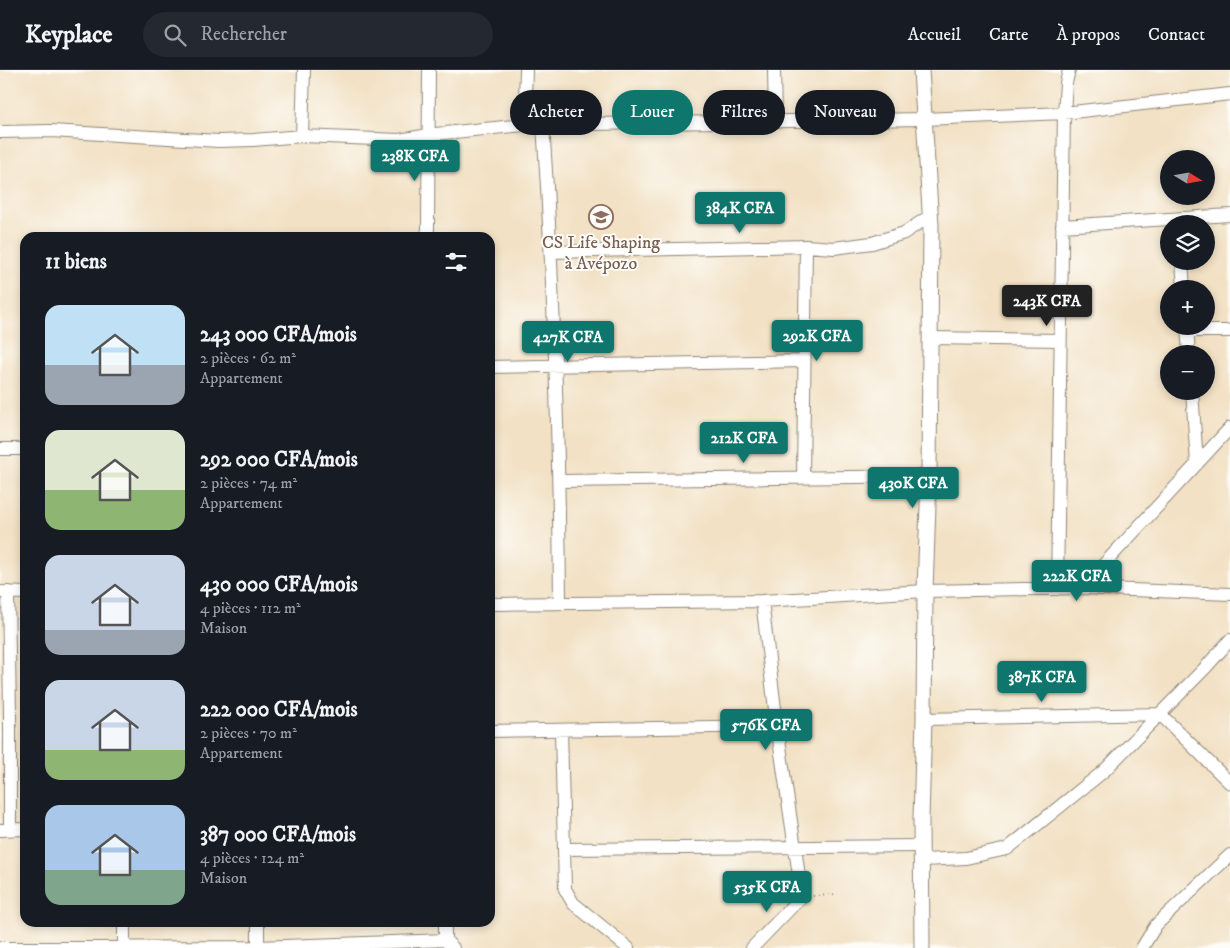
<!DOCTYPE html>
<html lang="fr">
<meta charset="utf-8">
<style>
:root{--surface:#171b24;--page:#242831;--text:#f1f3f6;--muted:#9ea1a6;--line:#363941;--accent:#0f766e}
body{margin:0;font-family:"IM FELL DW Pica",serif;background:var(--page);color:var(--text);height:100vh;display:flex;flex-direction:column;font-size:19px;white-space:nowrap}
*{box-sizing:border-box;margin:0}
p{font-size:16px;color:var(--muted)}
.icon{flex:none;width:28px;height:28px;fill:none;stroke:currentColor;stroke-width:2;stroke-linecap:round;stroke-linejoin:round}
.map{position:relative;flex:1;overflow:hidden}
.drawer{position:absolute;left:20px;top:162px;width:475px;height:695px;display:flex;flex-direction:column;background:var(--surface);border-radius:15px;box-shadow:0 2px 8px #0003}
.drawer>*{flex:none}
.hud{position:absolute;left:510px;top:20px;width:475px;height:45px;display:flex;gap:10px}
.needle{width:32px;rotate:101deg}
.tools{position:absolute;left:1160px;top:80px;display:grid;gap:10px}
.tools a{display:grid;place-items:center;width:55px;height:55px;border-radius:50%;background:var(--surface);box-shadow:0 2px 8px #0003;font-size:25px}
.price{position:absolute;translate:-50% -42px;padding:0 11px;border-radius:5px;background:var(--accent);color:#fff;font-size:16px;line-height:32px;filter:drop-shadow(0 1px 2px #0008)}
.price::after{content:'';position:absolute;left:50%;top:30px;width:15px;height:11px;margin-left:-8px;background:inherit;clip-path:polygon(0 0,100% 0,50% 100%)}
.price.current{background:#222;color:#fff}
ul{padding:0;list-style:none}
li{display:flex;align-items:center;gap:15px;height:125px;padding:0 25px}
li span{display:grid;place-items:center;flex:none;width:140px;height:100px;border-radius:15px;color:#555}
li>.icon{margin-inline-start:auto}
span .icon{width:60px;height:60px;fill:#fffc;stroke-width:1}
li b{font-size:21px}
h2{display:flex;justify-content:space-between;align-items:center;height:60px;padding:0 25px;font-size:21px}
.pill{padding:0 18px;border-radius:22px;background:var(--surface);box-shadow:0 2px 8px #0003;font-size:18px;line-height:45px}
.pill.current{background:var(--accent);color:#fff}
header{display:flex;align-items:center;gap:30px;box-sizing:border-box;height:70px;padding:0 25px;background:var(--surface);border-bottom:1px solid var(--line)}
header strong{font-size:24px}
nav{display:flex;gap:28px;margin-inline-start:auto;font-size:18px}
.search{width:350px;height:45px;background:var(--page);display:flex;align-items:center;gap:12px;box-sizing:border-box;padding:0 18px;border-radius:28px;color:var(--muted);font-size:19px}
.map>svg:first-child{display:block}
.lines{fill:none;stroke-linecap:round;stroke-linejoin:round}
.minor-casing{stroke:#8e8678;stroke-width:14}
.tertiary-casing{stroke:#8e8678;stroke-width:17}
.path{stroke:#8e8678;stroke-width:2;stroke-dasharray:1 4;stroke-linecap:butt}
.minor{stroke:#fff;stroke-width:12}
.tertiary{stroke:#fff;stroke-width:15}
.labels{text-anchor:middle;dominant-baseline:central;stroke-width:4;stroke-linejoin:round;paint-order:stroke}
.education-label{font-size:18px;fill:#785e54;stroke:#fdfcf7}
</style>
<header>
<strong>Keyplace</strong>
<div class="search"><svg class="icon" aria-label="search" viewBox="0 0 24 24"><circle cx="10" cy="10" r="6"/><path d="M15 15l6 6"/></svg>Rechercher</div>
<nav><a>Accueil</a><a>Carte</a><a>À propos</a><a>Contact</a></nav>
</header>
<div class="map">
<svg width="1230" height="878" viewBox="0 0 1230 878">
<rect width="100%" height="100%" fill="#fdfcf7"/>
<filter id="ink" filterUnits="userSpaceOnUse"><feTurbulence type="fractalNoise" baseFrequency=".02" numOctaves="2"/><feDisplacementMap in="SourceGraphic" scale="10" xChannelSelector="R" yChannelSelector="G"/><feConvolveMatrix kernelMatrix="1 2 1 2 8 2 1 2 1" color-interpolation-filters="sRGB"/></filter>
<filter id="wash" filterUnits="userSpaceOnUse"><feTurbulence type="fractalNoise" baseFrequency=".0096" numOctaves="4" result="noise"/><feDisplacementMap in="SourceGraphic" scale="20" xChannelSelector="R" yChannelSelector="G"/><feGaussianBlur stdDeviation="1.12" result="paint"/><feColorMatrix in="noise" values="0 0 0 0 0 0 0 0 0 0 0 0 0 0 0 0 0 1.4 0 .05"/><feComposite in="paint" operator="in"/></filter>
<g filter="url(#wash)">
<rect width="100%" height="100%" fill="#f2e1c4"/>
</g>
<g filter="url(#ink)">
<g class="lines">
<defs>
<path id="minor" d="M774 0 775 50
M543 54C554 214 559 373 560 533
M524 55 526 0
M0 62 51 61 219 71 253 70 302 66 399 70 435 64 524 55 924 49 1064 43 1230 24
M302 66 304 0
M1062 156 1230 145
M426 168 428 159 429 0
M551 182 806 176 834 178 872 173 904 163 930 146
M1182 191 1184 219
M1187 256 1189 284
M1187 261H1230
M931 268 1060 270
M490 297 803 291
M1192 321 1197 394
M0 379H25
M803 407 806 176
M560 411 929 406
M1082 518 1230 358
M1057 519 1064 43 1066 13 1069 0
M0 522 25 523
M8 522 10 642V759
M490 534 762 531 925 521 1082 518 1230 524
M924 649 1160 644 1230 713
M561 660 565 819 573 833 628 878
M490 661 777 656
M0 760 25 759
M564 779 922 776
M923 790 966 788 1007 779 1104 701 1206 597 1230 570
M124 852V878
M258 852V878
M445 852V870L453 878
M0 878 258 877 445 870
M752 878 802 826 777 656 762 531
M1142 878 1156 855 1230 785"/>
<path id="tertiary" d="M921 0 931 155 929 406 925 521 924 649 921 749 922 878"/>
</defs>
<use href="#minor" class="minor-casing"/>
<use href="#tertiary" class="tertiary-casing"/>
<path class="path" d="M813 826 838 825"/>
<use href="#minor" class="minor"/>
<use href="#tertiary" class="tertiary"/>
</g>
</g>
<defs>
<symbol id="school-ring" viewBox="-11 -11 22 22"><circle r="9.5" fill="#fdfcf7" stroke="#8d6e63" stroke-width="1.5"/><path d="M0-5L7-2L0 1L-7-2ZM-4 1L0 2.5L4 1V4Q0 6-4 4Z" fill="#8d6e63"/></symbol>
</defs>
<g fill-rule="evenodd">
<use href="#school-ring" x="587" y="133" width="28" height="28"/>
</g>
<g class="labels">
<g class="education-label">
<text x="601" y="173">CS Life Shaping<tspan x="601" dy="21">à Avépozo</tspan></text>
</g>
</g>
</svg>
<div class="tools">
<a><svg class="needle" viewBox="-14 -14 28 28"><path d="M0-13l5 13h-10z" fill="#e53935"/><path d="M0 13l5-13h-10z" fill="#9ea1a6"/></svg></a>
<a><svg class="icon" aria-label="layers" viewBox="0 0 24 24"><path d="M12 4l9 5-9 5-9-5zM3 14l9 5 9-5"/></svg></a>
<a>+</a>
<a>−</a>
</div>
<b class="price" style="left:415px;top:112px">238K CFA</b>
<b class="price" style="left:740px;top:164px">384K CFA</b>
<b class="price current" style="left:1047px;top:257px">243K CFA</b>
<b class="price" style="left:817px;top:292px">292K CFA</b>
<b class="price" style="left:568px;top:293px">427K CFA</b>
<b class="price" style="left:744px;top:394px">212K CFA</b>
<b class="price" style="left:913px;top:439px">430K CFA</b>
<b class="price" style="left:1077px;top:532px">222K CFA</b>
<b class="price" style="left:1042px;top:633px">387K CFA</b>
<b class="price" style="left:766px;top:681px">576K CFA</b>
<b class="price" style="left:767px;top:843px">535K CFA</b>
<div class="hud">
<a class="pill">Acheter</a>
<a class="pill current">Louer</a>
<a class="pill">Filtres</a>
<a class="pill">Nouveau</a>
</div>
<section class="drawer">
<h2>11 biens<svg class="icon" aria-label="filters" viewBox="0 0 24 24"><path d="M4 7h16M4 17h16"/><circle cx="9" cy="7" r="2"/><circle cx="15" cy="17" r="2"/></svg></h2>
<ul>
<li><span style="background:linear-gradient(#bfe0f5 60%,#9aa5b1 0)"><svg class="icon" aria-label="home" viewBox="0 0 24 24"><path d="M3 11l9-7 9 7M6 9v11h12V9"/></svg></span><div><b>243 000 CFA/mois</b><p>2 pièces · 62 m²</p><p>Appartement</p></div></li>
<li><span style="background:linear-gradient(#dfe7d0 60%,#8fb573 0)"><svg class="icon" aria-label="home" viewBox="0 0 24 24"><path d="M3 11l9-7 9 7M6 9v11h12V9"/></svg></span><div><b>292 000 CFA/mois</b><p>2 pièces · 74 m²</p><p>Appartement</p></div></li>
<li><span style="background:linear-gradient(#c9d6e8 75%,#9aa5b1 0)"><svg class="icon" aria-label="home" viewBox="0 0 24 24"><path d="M3 11l9-7 9 7M6 9v11h12V9"/></svg></span><div><b>430 000 CFA/mois</b><p>4 pièces · 112 m²</p><p>Maison</p></div></li>
<li><span style="background:linear-gradient(#c9d6e8 70%,#8fb573 0)"><svg class="icon" aria-label="home" viewBox="0 0 24 24"><path d="M3 11l9-7 9 7M6 9v11h12V9"/></svg></span><div><b>222 000 CFA/mois</b><p>2 pièces · 70 m²</p><p>Appartement</p></div></li>
<li><span style="background:linear-gradient(#a9c7e8 65%,#7fa58c 0)"><svg class="icon" aria-label="home" viewBox="0 0 24 24"><path d="M3 11l9-7 9 7M6 9v11h12V9"/></svg></span><div><b>387 000 CFA/mois</b><p>4 pièces · 124 m²</p><p>Maison</p></div></li>
</ul>
</section>
</div>
